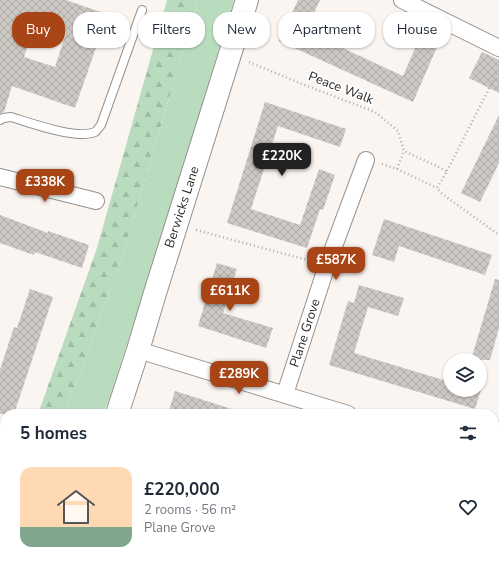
<!DOCTYPE html>
<meta charset="utf-8">
<style>
:root{--surface:#fff;--page:#f2f2f3;--text:#1f2937;--muted:#747a83;--accent:#a94416}
body{margin:0;font-family:"Nunito Sans",sans-serif;background:var(--page);color:var(--text);height:100vh;display:flex;flex-direction:column;font-size:15px;white-space:nowrap}
*{box-sizing:border-box;margin:0}
p{font-size:13px;color:var(--muted)}
.icon{flex:none;width:22px;height:22px;fill:none;stroke:currentColor;stroke-width:2;stroke-linecap:round;stroke-linejoin:round}
.map{position:relative;flex:1;overflow:hidden}
.side{position:absolute;left:0px;top:409px;width:499px;height:156px;display:flex;flex-direction:column;background:var(--surface);border-radius:16px 16px 0 0;box-shadow:0 1px 3px #0004}
.side>*{flex:none}
.guide{position:absolute;left:12px;top:12px;width:475px;height:36px;display:flex;gap:8px}
.tools{position:absolute;left:443px;top:353px;display:grid;gap:8px}
.tools a{display:grid;place-items:center;width:44px;height:44px;border-radius:50%;background:var(--surface);box-shadow:0 1px 3px #0004;font-size:20px}
.price{position:absolute;translate:-50% -34px;padding:0 9px;border-radius:8px;background:var(--accent);color:#fff;font-size:13px;line-height:26px;filter:drop-shadow(0 1px 2px #0008)}
.price::after{content:'';position:absolute;left:50%;top:24px;width:12px;height:9px;margin-left:-6px;background:inherit;clip-path:polygon(0 0,100% 0,50% 100%)}
.price.current{background:#222;color:#fff}
ul{padding:0;list-style:none}
li{display:flex;align-items:center;gap:12px;height:100px;padding:0 20px}
li span{display:grid;place-items:center;flex:none;width:112px;height:80px;border-radius:12px;color:#555}
li>.icon{margin-inline-start:auto}
span .icon{width:48px;height:48px;fill:#fffc;stroke-width:1}
li b{font-size:17px}
h2{display:flex;justify-content:space-between;align-items:center;height:48px;padding:0 20px;font-size:17px}
.chip{padding:0 14px;border-radius:16px;background:var(--surface);box-shadow:0 1px 3px #0004;font-size:14px;line-height:36px}
.chip.current{background:var(--accent);color:#fff}
.map>svg:first-child{display:block}
.green{fill:#b9dcbf}
.forest{fill:url(#forest-firs)}
.building{fill:url(#building-cross-hatch);fill-rule:evenodd}
.lines{fill:none;stroke-linecap:round;stroke-linejoin:round}
.lane-casing{stroke:#95918d;stroke-width:10}
.street-casing{stroke:#95918d;stroke-width:18}
.secondary-casing{stroke:#95918d;stroke-width:24}
.path{stroke:#b0aca9;stroke-width:2.5;stroke-dasharray:1 3;stroke-linecap:butt}
.lane{stroke:#fff;stroke-width:8}
.street{stroke:#fff;stroke-width:16}
.secondary{stroke:#fff;stroke-width:22}
.labels{text-anchor:middle;dominant-baseline:central;stroke-width:4;stroke-linejoin:round;paint-order:stroke}
.street-label{font-size:13px;fill:#282625;stroke:#fff}
</style>
<div class="map">
<svg width="499" height="565" viewBox="0 0 499 565">
<defs>
<pattern id="forest-firs" width="22" height="20" patternUnits="userSpaceOnUse"><rect width="22" height="20" fill="#b9dcbf"/><path d="M5 1l3.5 6h-7zM16 11l3.5 6h-7z" fill="#9fbda4"/></pattern>
<pattern id="building-cross-hatch" width="8" height="8" patternUnits="userSpaceOnUse"><rect width="8" height="8" fill="#ccc8c4"/><path d="M0 0l8 8M0 8l8-8" fill="none" stroke="#afaca8"/></pattern>
</defs>
<rect width="100%" height="100%" fill="#faf5f1"/>
<path class="green" d="M198 0H234L159 246 110 397 103 414H65L123 254Z
M5 544V560H49L47 565H0V552Z"/>
<path class="forest" d="M167 0H198L123 254 65 414H38L97 248Z
M5 505V544L0 552V519Z"/>
<path class="building" d="M0 0H66L106 14 102 24 107 26 102 43 98 42 75 108 12 86 4 112 0 113ZM35 23 66 33 55 67 24 57Z
M298 0H320L306 31 403 76 423 30 441 38 413 102 279 41Z
M482 52 499 60V93L469 78Z
M265 102 346 129 340 147 278 126 251 209 300 225 319 169 335 175 323 210 320 209 307 248 227 223Z
M499 115V163L480 202 461 193Z
M0 215 48 233V231L89 245 82 268 35 252 34 255 0 243Z
M384 219 492 255 485 275 399 246 394 262 372 255Z
M217 263 237 269 223 313 273 328 266 348 198 326Z
M495 279 499 280V328L490 360H471Z
M359 285 404 298 398 316 368 307 354 353 450 382V390H481L475 409 329 365 348 301 354 303Z
M30 289 53 297 14 414H0V370L14 327 17 328Z
M175 391 238 411V414H168Z"/>
<g class="lines">
<defs>
<path id="lane" d="M0 120 3 118 11 117C31 123 77 140 95 132 97 131 99 127 101 125L142 10"/>
<path id="street" d="M402 0 499 48
M0 177 96 201
M138 350 348 414
M285 394 327 265 366 160
M494 443 499 430
M211 565 212 560
M377 565 379 560"/>
<path id="secondary" d="M117 414 138 350 155 293 247 0
M64 565 66 560"/>
</defs>
<use href="#lane" class="lane-casing"/>
<use href="#street" class="street-casing"/>
<use href="#secondary" class="secondary-casing"/>
<path class="path" d="M249 62 302 84 375 112 398 131 404 151 447 171 437 188 441 193 499 235
M382 164 397 169 404 151
M397 169 437 188
M447 171 499 69
M196 230 311 261
M228 562 239 565"/>
<use href="#lane" class="lane"/>
<use href="#street" class="street"/>
<use href="#secondary" class="secondary"/>
</g>
<g class="labels">
<g class="street-label">
<text transform="translate(341 88) rotate(21)">Peace Walk</text>
<text transform="translate(182 207) rotate(-72)">Berwicks Lane</text>
<text transform="translate(305 333) rotate(-72)">Plane Grove</text>
</g>
</g>
</svg>
<div class="tools">
<a><svg class="icon" aria-label="layers" viewBox="0 0 24 24"><path d="M12 4l9 5-9 5-9-5zM3 14l9 5 9-5"/></svg></a>
</div>
<b class="price current" style="left:282px;top:177px">£220K</b>
<b class="price" style="left:45px;top:203px">£338K</b>
<b class="price" style="left:336px;top:281px">£587K</b>
<b class="price" style="left:230px;top:312px">£611K</b>
<b class="price" style="left:239px;top:395px">£289K</b>
<div class="guide">
<a class="chip current">Buy</a>
<a class="chip">Rent</a>
<a class="chip">Filters</a>
<a class="chip">New</a>
<a class="chip">Apartment</a>
<a class="chip">House</a>
</div>
<section class="side">
<h2>5 homes<svg class="icon" aria-label="filters" viewBox="0 0 24 24"><path d="M4 7h16M4 17h16"/><circle cx="9" cy="7" r="2"/><circle cx="15" cy="17" r="2"/></svg></h2>
<ul>
<li><span style="background:linear-gradient(#ffd9b3 75%,#7fa58c 0)"><svg class="icon" aria-label="home" viewBox="0 0 24 24"><path d="M3 11l9-7 9 7M6 9v11h12V9"/></svg></span><div><b>£220,000</b><p>2 rooms · 56 m²</p><p>Plane Grove</p></div><svg class="icon" aria-label="heart" viewBox="0 0 24 24"><path d="M12 20l-8-8c-3-5 5-10 8-4 3-6 11-1 8 4z"/></svg></li>
</ul>
</section>
</div>
